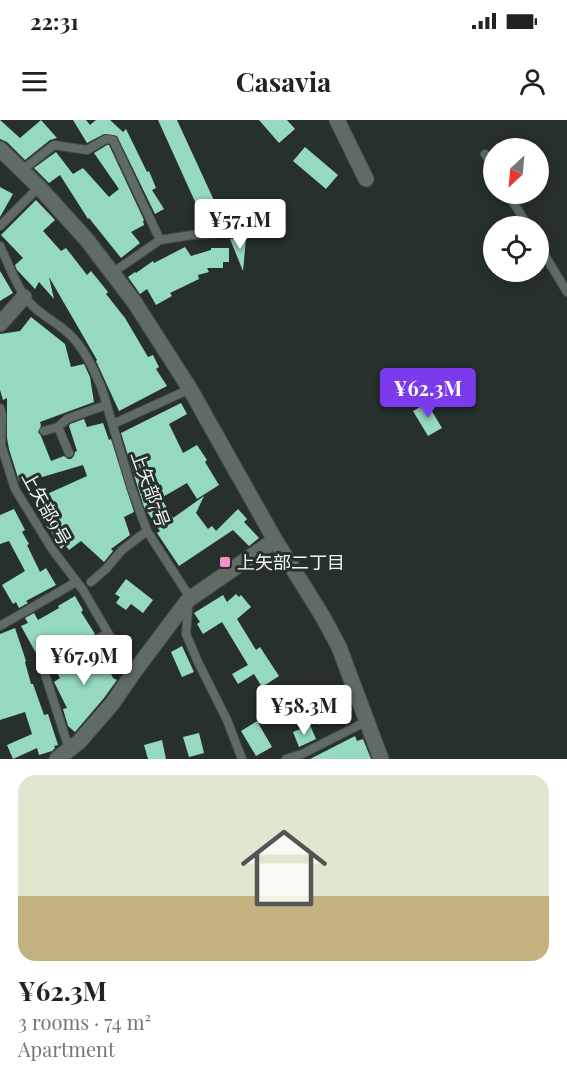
<!DOCTYPE html>
<meta charset="utf-8">
<style>
:root{--surface:#fff;--page:#f6f6f6;--text:#222;--muted:#767676;--accent:#7c3aed}
body{margin:0;font-family:"Playfair Display","Noto Sans JP",serif;background:var(--page);color:var(--text);height:100vh;display:flex;flex-direction:column;font-size:22px;white-space:nowrap}
*{box-sizing:border-box;margin:0}
p{font-size:20px;color:var(--muted)}
.icon{flex:none;width:33px;height:33px;fill:none;stroke:currentColor;stroke-width:2;stroke-linecap:round;stroke-linejoin:round}
.map{position:relative;height:639px;overflow:hidden}
.side{display:flex;flex-direction:column;background:var(--surface);flex:1}
.side>*{flex:none}
.needle{width:39px;rotate:206deg}
.controls{position:absolute;left:483px;top:18px;display:grid;gap:12px}
.controls a{display:grid;place-items:center;width:66px;height:66px;border-radius:50%;background:var(--surface);box-shadow:0 3px 15px #0003;font-size:30px}
.price{position:absolute;translate:-50% -51px;padding:0 14px;border-radius:6px;background:#fff;color:#222;font-size:20px;line-height:39px;filter:drop-shadow(0 2px 3px #0008)}
.price::after{content:'';position:absolute;left:50%;top:36px;width:18px;height:14px;margin-left:-9px;background:inherit;clip-path:polygon(0 0,100% 0,50% 100%)}
.price.current{background:var(--accent);color:#fff}
ul{padding:0;list-style:none}
li{display:grid;align-content:center;gap:12px;height:318px;padding:0 18px}
li span{display:grid;place-items:center;height:186px;border-radius:18px;color:#555}
li>.icon{margin-inline-start:auto}
span .icon{width:108px;height:108px;fill:#fffc;stroke-width:1}
li b{font-size:26px}
.status{display:flex;justify-content:space-between;align-items:center;height:42px;padding:0 30px;background:var(--surface);direction:ltr}
.status svg{height:16px;fill:currentColor}
header{display:flex;justify-content:space-between;align-items:center;height:78px;padding:0 18px;background:var(--surface);font-size:27px;font-weight:700}
.map>svg:first-child{display:block}
.building{fill:#95dabe}
.lines{fill:none;stroke-linecap:round;stroke-linejoin:round}
.service-casing{stroke:#454d4a;stroke-width:10}
.minor-casing{stroke:#454d4a;stroke-width:17}
.service{stroke:#606b66;stroke-width:8}
.minor{stroke:#606b66;stroke-width:15}
.poi-dot{fill:#f98fc9;stroke:#27302c;stroke-width:2}
.labels{text-anchor:middle;dominant-baseline:central;stroke-width:6;stroke-linejoin:round;paint-order:stroke}
.street-label{font-size:18px;fill:#f0f6f3;stroke:#27302c}
.poi-label{font-size:18px;fill:#f0f6f3;stroke:#27302c;text-anchor:start}
</style>
<div class="status"><b>22:31</b><svg viewBox="0 0 49 12"><path d="M0 12V9h3v3zM5 12V6h3v6zM10 12V3h3v9zM15 12V0h3v12zM26 1h20v11H26zM47 4h2v5h-2z"/></svg></div>
<header><svg class="icon" aria-label="menu" viewBox="0 0 24 24"><path d="M4 6h16M4 12h16M4 18h16"/></svg>Casavia<svg class="icon" aria-label="person" viewBox="0 0 24 24"><circle cx="12" cy="8" r="4"/><path d="M4 21q1-7 8-7t8 7"/></svg></header>
<div class="map">
<svg width="567" height="639" viewBox="0 0 567 639">
<rect width="100%" height="100%" fill="#27302c"/>
<path class="building" d="M0 0 20 18 41 0 57 18 50 20 25 40 7 22 0 19Z
M73 0H86L90 5 96 0H110L123 12 126 9 147 52 149 51 156 68 152 70 164 89 155 94 117 16 104 14 87 23Z
M158 0H177L223 100 207 108Z
M259 0H287L295 9 279 23Z
M107 25H109L144 100 143 101 144 105 131 112 140 123 121 138 89 98 88 99 60 55 49 63 34 48 56 32 73 54 83 48 109 77 119 69 94 33Z
M305 27 338 55 326 69 293 41Z
M0 67 13 74 0 97Z
M36 80 55 100 43 111 61 131 66 128 87 155 91 151 108 172 106 174 125 198 148 237 153 235 159 247 156 249 167 266 119 291 96 241 97 240 49 157 54 179 39 162 35 169 17 150 15 145 23 138 1 115Z
M230 119H246L243 151Z
M185 127 191 136 211 130V128H229V142H223V148H207L209 152 198 155 199 159 170 173 172 176 156 185 147 169 140 174 128 157 135 152 136 153 153 141 154 143Z
M0 151 13 173 0 181Z
M31 197 65 224 71 247 84 244 90 257 94 282 40 302 41 306 38 312 41 316 51 341 64 336 68 339H71L74 336 75 332 77 331 69 306 70 304 84 299 87 307 103 303 109 320 111 319 134 392 124 397 130 415 111 429 113 431 104 442 81 421 69 430 65 425 61 429 35 383 37 382 36 379 87 356 83 345 32 360V357L19 361 9 329 7 318V278L3 280 0 270V214L20 211Z
M181 283 187 294 169 304 183 333 197 325 207 340 205 342 219 365 197 379 187 363 161 378 173 398 204 376 196 393 208 409 212 406 216 411 238 389 247 399 244 402 259 418 249 426 233 410 179 446 157 413 160 411 144 387 121 313Z
M427 283 442 308 428 316 413 291Z
M14 389 25 410 22 412 29 424 27 425 40 452 46 448 56 465 26 481 28 483 19 488 16 482 13 484 2 465 25 451 9 421 0 424V395Z
M126 459 153 480 143 493 131 484 126 490 116 483 120 477 115 474Z
M236 474 239 477 241 475 251 487 237 499 256 530 260 527 279 556 262 567 254 554 238 564 232 554 248 545 222 502 203 514 197 504 200 502 194 493 223 475 227 482Z
M75 476 83 490 81 492 95 514 50 541 44 530 37 535 21 506 28 503 25 498 34 493 38 500 59 488 58 486Z
M15 508 26 541 25 542 31 564H33L44 595 48 594 58 625 54 626 55 628 52 631 39 635 37 628 13 639 7 625 32 614 25 592 0 600V514Z
M100 525 110 543 107 545 113 558 117 560 104 578 75 612 68 606 63 589 67 588 54 562 60 558 56 551Z
M182 526 194 552 182 557 171 532Z
M346 574 352 590 319 605 314 592 335 583 333 579Z
M257 601 272 627 256 636 241 611Z
M310 605 316 619 299 627 293 612Z
M199 613 204 633 189 637 183 617Z
M355 616 357 621 363 619 371 639H310Z
M162 620 166 639H148L144 625Z"/>
<g class="lines">
<defs>
<path id="service" d="M485 34 494 49
M21 51 54 25 87 30 106 19 113 20 160 120
M508 74 528 106
M0 106 39 67
M538 124 567 172
M0 126C7 141 16 164 25 177 36 193 54 200 68 213 84 227 94 250 102 269L131 367 147 411 189 476 186 514 198 542 227 600 242 639
M112 153 160 120 192 115 281 110
M0 288 2 296 1 325 15 369 52 429 83 470 108 513 134 552
M113 304 190 269
M58 307 69 333
M44 311 58 307 67 299 75 296 106 285
M91 462 106 449 122 430 147 411
M0 506 76 462
M69 629 44 551 108 513
M286 639 302 634 367 601"/>
<path id="minor" d="M337 0 366 59
M0 29 39 67 87 120 135 183 190 269 275 420 323 497 339 527 381 639
M0 204 24 177
M57 639 79 622 112 584 134 552 188 480 275 420"/>
</defs>
<use href="#service" class="service-casing"/>
<use href="#minor" class="minor-casing"/>
<use href="#service" class="service"/>
<use href="#minor" class="minor"/>
</g>
<rect class="poi-dot" x="219" y="436" width="12" height="12" rx="3"/>
<g class="labels">
<g class="street-label">
<text transform="translate(151 369) rotate(70)">上矢部7号</text>
<text transform="translate(47 388) rotate(61)">上矢部9号</text>
</g>
<g class="poi-label">
<text x="237" y="442">上矢部二丁目</text>
</g>
</g>
</svg>
<div class="controls">
<a><svg class="needle" viewBox="-14 -14 28 28"><path d="M0-13l5 13h-10z" fill="#e53935"/><path d="M0 13l5-13h-10z" fill="#767676"/></svg></a>
<a><svg class="icon" aria-label="locate" viewBox="0 0 24 24"><circle cx="12" cy="12" r="6"/><path d="M12 2v4M12 18v4M2 12h4M18 12h4"/></svg></a>
</div>
<b class="price" style="left:240px;top:130px">¥57.1M</b>
<b class="price current" style="left:428px;top:299px">¥62.3M</b>
<b class="price" style="left:84px;top:566px">¥67.9M</b>
<b class="price" style="left:304px;top:616px">¥58.3M</b>
</div>
<section class="side">
<ul>
<li><span style="background:linear-gradient(#dfe7d0 65%,#c2b280 0)"><svg class="icon" aria-label="home" viewBox="0 0 24 24"><path d="M3 11l9-7 9 7M6 9v11h12V9"/></svg></span><div><b>¥62.3M</b><p>3 rooms · 74 m²</p><p>Apartment</p></div></li>
</ul>
</section>
